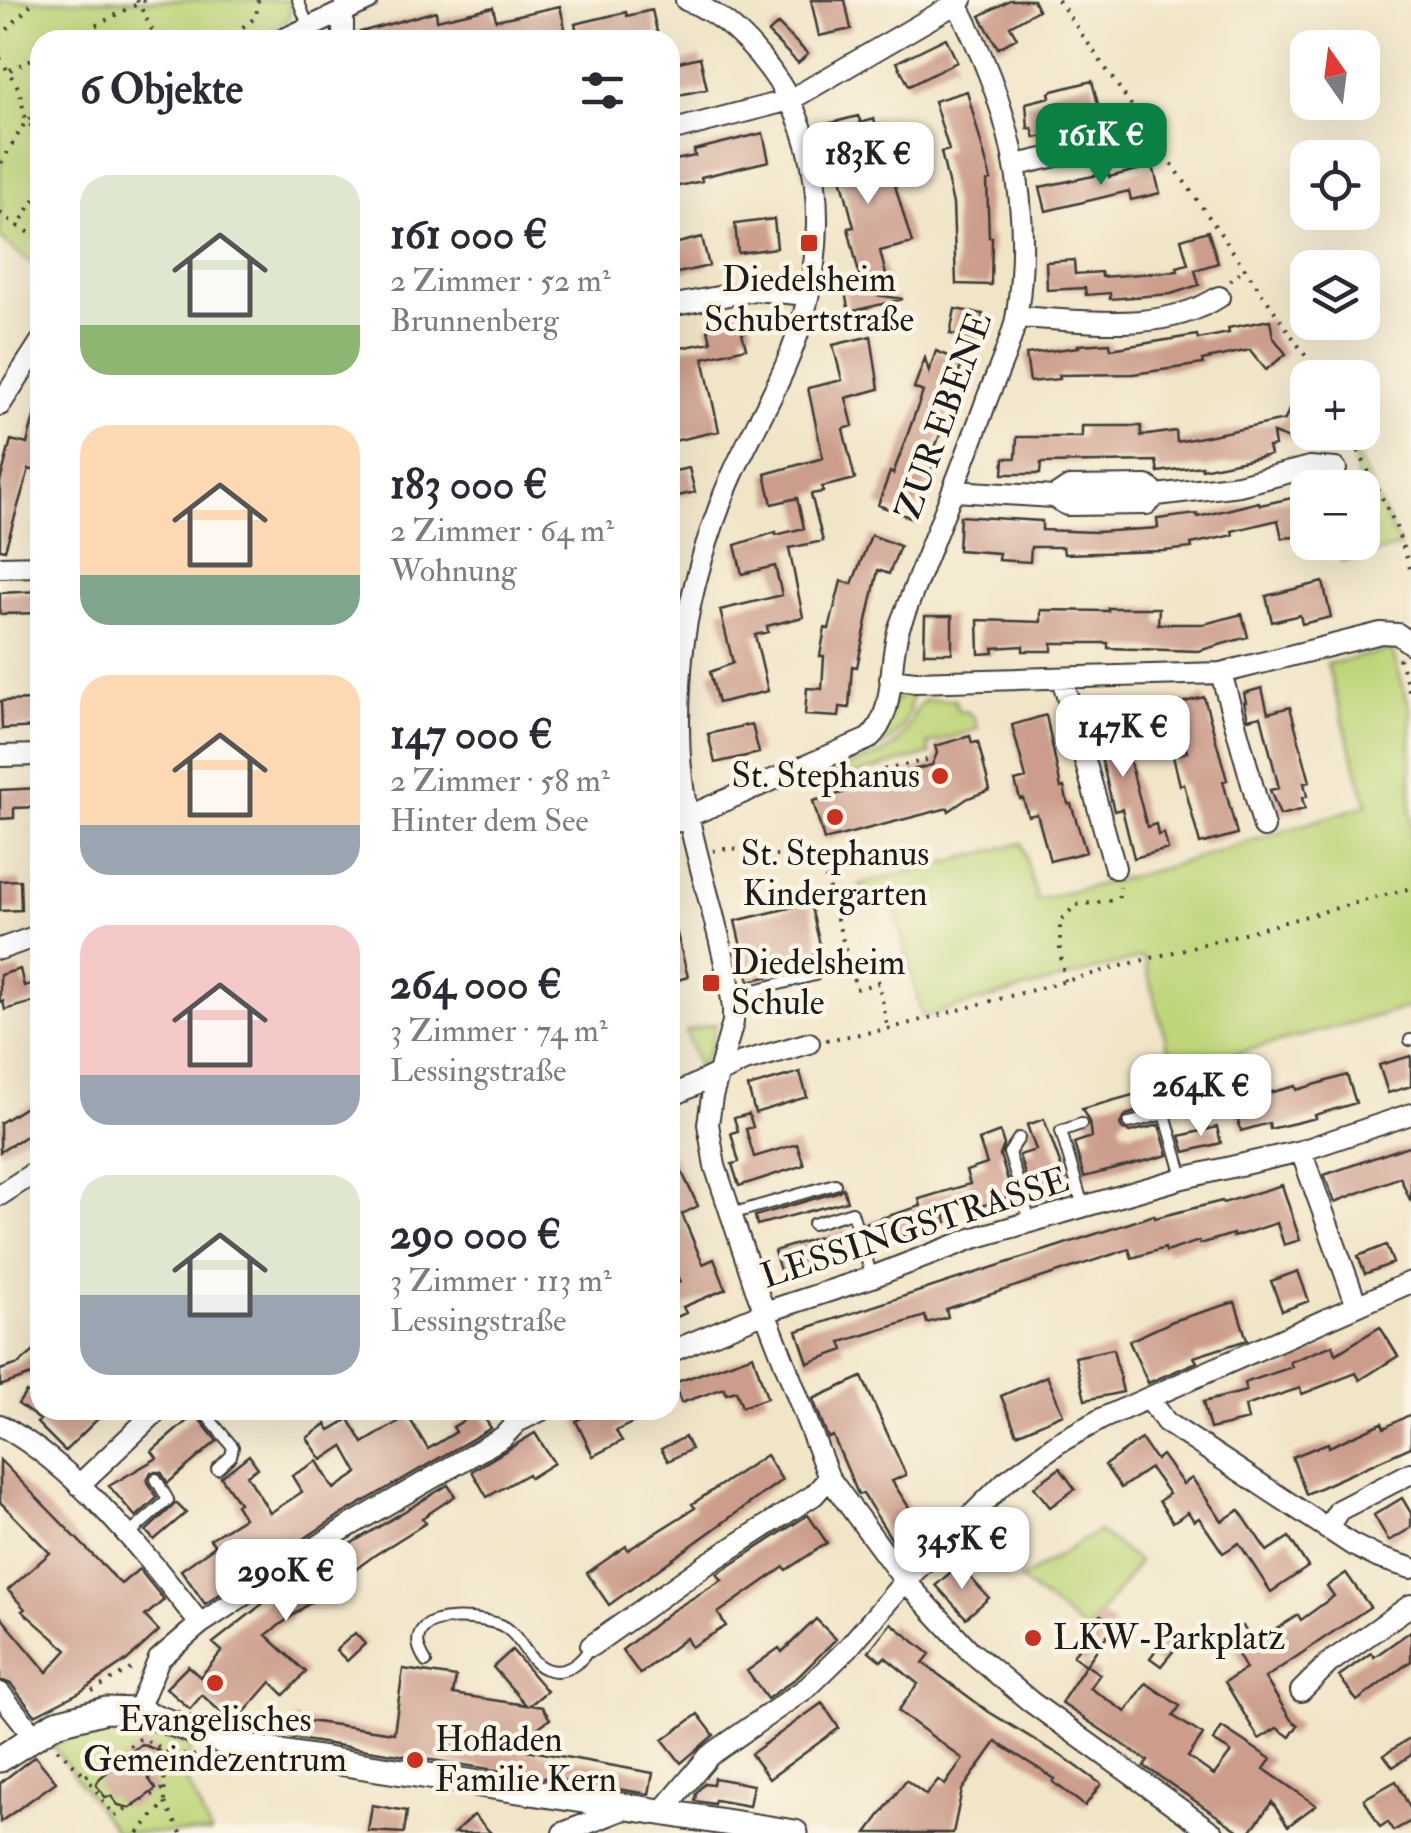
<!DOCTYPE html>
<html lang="de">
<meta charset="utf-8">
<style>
:root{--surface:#fff;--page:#f2f2f3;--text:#2b2b33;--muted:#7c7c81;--accent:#0b8043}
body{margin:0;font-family:"IM FELL Double Pica",serif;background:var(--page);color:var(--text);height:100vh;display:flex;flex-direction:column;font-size:38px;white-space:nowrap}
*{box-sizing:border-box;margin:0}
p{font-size:32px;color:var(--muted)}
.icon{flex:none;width:55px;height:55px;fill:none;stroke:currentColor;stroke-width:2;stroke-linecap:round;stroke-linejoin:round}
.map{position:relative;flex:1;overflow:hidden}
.side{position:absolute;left:30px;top:30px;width:650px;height:1390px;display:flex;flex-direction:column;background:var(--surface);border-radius:30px;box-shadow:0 10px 40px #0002}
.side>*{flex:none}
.needle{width:65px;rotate:346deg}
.controls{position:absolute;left:1290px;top:30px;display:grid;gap:20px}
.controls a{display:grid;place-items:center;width:90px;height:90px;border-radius:20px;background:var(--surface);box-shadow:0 10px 40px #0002;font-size:50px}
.price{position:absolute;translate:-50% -85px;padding:0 22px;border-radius:20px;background:#fff;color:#222;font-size:32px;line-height:65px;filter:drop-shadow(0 2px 5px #0008)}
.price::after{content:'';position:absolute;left:50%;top:60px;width:30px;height:22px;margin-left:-15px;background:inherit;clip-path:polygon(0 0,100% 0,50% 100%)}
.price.on{background:var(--accent);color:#fff}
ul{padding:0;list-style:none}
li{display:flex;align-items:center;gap:30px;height:250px;padding:0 50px}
li span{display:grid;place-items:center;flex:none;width:280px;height:200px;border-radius:30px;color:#555}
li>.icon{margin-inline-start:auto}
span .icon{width:120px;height:120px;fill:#fffc;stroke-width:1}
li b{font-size:42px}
h2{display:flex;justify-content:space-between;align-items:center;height:120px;padding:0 50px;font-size:42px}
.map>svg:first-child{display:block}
.green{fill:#bed579;stroke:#6d784a;stroke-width:2.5}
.building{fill:#cc9d8c}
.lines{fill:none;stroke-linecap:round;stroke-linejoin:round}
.service-casing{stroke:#3c3a36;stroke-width:14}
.minor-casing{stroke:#3c3a36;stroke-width:24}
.tertiary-casing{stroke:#3c3a36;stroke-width:29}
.path{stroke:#3c3a36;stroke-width:4;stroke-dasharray:2.5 8;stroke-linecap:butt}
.service{stroke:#fff;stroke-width:10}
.minor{stroke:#fff;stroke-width:20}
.tertiary{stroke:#fff;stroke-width:25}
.poi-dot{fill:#c8321e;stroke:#fcf5e5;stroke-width:4}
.labels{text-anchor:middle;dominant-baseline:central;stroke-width:9;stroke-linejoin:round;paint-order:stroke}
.poi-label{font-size:35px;fill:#1c1c1c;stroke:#fcf5e5}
.street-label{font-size:35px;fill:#1c1c1c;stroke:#fcf5e5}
</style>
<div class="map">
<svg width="1411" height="1833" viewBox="0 0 1411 1833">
<rect width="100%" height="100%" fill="#fcf5e5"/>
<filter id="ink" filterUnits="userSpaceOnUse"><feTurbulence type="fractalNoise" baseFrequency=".01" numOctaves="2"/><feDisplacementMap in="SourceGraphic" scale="20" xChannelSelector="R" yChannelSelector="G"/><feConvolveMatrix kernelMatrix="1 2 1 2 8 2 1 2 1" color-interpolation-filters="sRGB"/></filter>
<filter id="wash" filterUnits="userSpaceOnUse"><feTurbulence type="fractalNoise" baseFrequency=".0048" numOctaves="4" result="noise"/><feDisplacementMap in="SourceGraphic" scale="40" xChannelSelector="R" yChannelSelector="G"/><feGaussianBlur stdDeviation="2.25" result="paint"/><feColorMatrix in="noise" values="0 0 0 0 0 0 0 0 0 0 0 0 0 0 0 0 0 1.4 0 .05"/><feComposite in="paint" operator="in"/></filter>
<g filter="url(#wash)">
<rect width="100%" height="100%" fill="#f1e5c8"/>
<path class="green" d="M0 0H289L291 10 287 20 255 40H40V270L0 238Z
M1356 453 1400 547 1342 562 1341 543 1362 542V488L1359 487 1352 454Z
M1392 650 1411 711V1007L1174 1070 1143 957 922 1017 891 893 863 899 860 884 1022 843 1037 900 1161 869 1367 805 1327 664Z
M913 691C907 733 893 744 854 758L898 697Z
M925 700H955L958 711 968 712 975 719 978 729 928 744 930 754 841 778H830C842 763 870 762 887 751 913 734 909 712 925 700Z
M716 1023 709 1052 698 1069 686 1031Z
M1098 1531 1139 1562 1086 1632 1020 1580Z
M108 1724 149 1730 192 1746 183 1773 211 1833H116L53 1746 74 1733Z"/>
<g id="blocks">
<path class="building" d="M811 0H845L851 29 819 36Z
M1010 0H1033L1038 10 1010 26 1017 38 998 48 980 16Z
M560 6 567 37 556 40H474L472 33 440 40H357V33L436 11 437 20 493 7 496 20Z
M652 10 658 36 640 40H579L575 24 626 12 627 16Z
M778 24 808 54 798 63 768 33Z
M946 38 957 62 909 86 897 62Z
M700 57 707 89 670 97V64Z
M1092 81 1100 112 1061 122 1063 131 1035 138 1032 128 1028 129 1026 103 1050 97 1049 93 1053 91Z
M967 91 991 180 987 181 989 237H992L991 285 956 284 953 204 941 152 949 150 934 101Z
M858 116 861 123 874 119 884 163 888 162 912 243 880 251 888 283H878L876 295 903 299 849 312 844 287 861 282 848 228 854 227 827 124Z
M763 133 769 161 701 177 702 181 670 188V161L695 156 694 150Z
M1153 166 1160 193 1131 200 1129 191 1046 211 1040 187 1108 173 1109 177Z
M774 219 777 248 738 253 735 224Z
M1208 231 1218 263 1195 270 1199 285 1171 294 1110 299V293L1086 295 1085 288 1047 290 1046 262 1074 260 1075 274 1101 272 1102 277 1178 271 1177 267 1188 264 1181 239Z
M702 237 709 266 673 274 670 245Z
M955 309 983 314 979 339 950 334Z
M750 315 753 330 742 333 746 348 703 358 719 431 674 441 670 422V350L711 342 707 325Z
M1270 320 1273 337 1286 354 1266 370 1250 350 1202 360 1203 364 1183 367 1133 374 1059 375 1060 379 1030 382 1026 354 1079 347 1078 345 1110 343 1111 349 1197 335 1198 339 1229 333 1228 328Z
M871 336 879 389 846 398 853 426 843 429 855 479 822 487 823 492 811 494 823 541 789 548 803 617 767 626 768 632 755 635 768 691 718 703 710 672 733 663 720 610 782 595 775 566 742 574 735 545 776 532V535L804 528 797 498 772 504 765 474 823 458 808 388 842 380 833 345Z
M936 351 963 362 947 403 952 405 934 450 938 451 914 519 878 505 890 472 893 474 923 392 914 388 925 358 929 372Z
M1308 403V446L1273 433 1275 446 1268 447 1270 455 1202 469V466L1158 472 1156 461 1041 463 1040 474H1003L1004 458H1016L1017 437H1082V426H1141V436L1176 431 1177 442 1285 420 1290 407Z
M35 413 40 414V472L29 469 5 550 0 549V482L11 440 27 444Z
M689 468 695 492 670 498V472Z
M1292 498 1308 499V536L1282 538 1278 520 1232 531 1233 535 1191 544 1192 548 1164 551 1064 554 1063 547H1031L1030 562 998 560 999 553 958 550 960 516 1042 521V530L1096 532 1158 528 1157 519 1197 514 1198 517 1259 502 1260 505Z
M871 535 900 546 889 574 878 570 857 667 852 666 849 708 840 707 839 717 805 715 807 688 822 689 824 656H820L825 628 829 629 841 581 852 584Z
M1323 582 1331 617 1302 624 1300 615 1272 622 1266 596Z
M40 591V613L0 614V593Z
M1108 608H1159L1158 624H1204L1242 614 1248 637 1198 651 1108 648V643H1052V651H1023V646L993 648 994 653 979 654 978 620 1041 622V610L1108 611Z
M925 616H952V653H924Z
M1262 688 1268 713 1290 707 1310 782 1304 783 1307 796 1302 798 1305 809 1280 815 1270 790 1279 788 1261 716 1248 719 1244 702H1246L1244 693Z
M1204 697 1227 780 1223 781 1237 834 1200 844 1184 784 1180 785 1173 756 1187 752 1179 722 1167 725 1162 708Z
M1104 698 1106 707 1115 704 1147 827 1156 824 1158 835 1164 833 1168 849 1134 858 1122 809 1114 811 1088 703Z
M36 700 37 727 2 729 1 701Z
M1046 715 1061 788 1064 787 1068 804H1071L1086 852 1050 861 1037 814 1028 816 1023 798 1020 799 1015 781 1026 778 1012 725Z
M752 724 759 753 715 763 708 734Z
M970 736 972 743 978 742 990 790 968 798 949 811 948 808 824 840 813 801 857 789 856 785 932 765 937 753 935 746Z
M40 788V807L14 808V818L0 819V790Z
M20 880 21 910 0 911V881Z
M810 903 822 953 768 966 771 976 749 981 735 921Z
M670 926H675L688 977 670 982Z
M20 969 24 986 31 984 36 1001 5 1010 3 1001 0 1002V975Z
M1411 1056V1086L1388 1093 1379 1065Z
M800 1072 807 1097 755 1113 748 1087Z
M1347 1075 1356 1103 1315 1115 1316 1118 1270 1129 1269 1123 1241 1131 1233 1102 1296 1086 1297 1090Z
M1158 1088 1161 1104 1126 1115 1120 1124 1123 1130 1130 1132 1159 1125 1168 1155 1084 1177 1074 1143 1091 1137 1089 1122 1082 1109Z
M40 1098V1127L0 1152V1123Z
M749 1114 753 1127 746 1129 754 1157 797 1144 804 1165 739 1186 732 1164 739 1162 731 1133 738 1131 734 1118Z
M1044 1119 1066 1180 1030 1191 1019 1155 1036 1150 1027 1125Z
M1217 1127 1221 1143 1185 1152 1180 1136Z
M1000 1132 1004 1145 1000 1155 1013 1196 978 1207 975 1198 942 1209 947 1222 890 1240 887 1231 869 1237 865 1223 921 1206 919 1199 970 1184 966 1171 987 1164 979 1140Z
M1411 1145V1202L1400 1177 1335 1202 1324 1175Z
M670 1147 698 1206 682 1214 703 1264 714 1259 726 1289 683 1307 686 1313 670 1320V1278L673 1285 680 1282 670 1257Z
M1282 1185 1300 1240 1284 1245 1277 1223 1233 1237V1234L1200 1244 1199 1241 1166 1252 1165 1248 1132 1258 1129 1249 946 1309 948 1317 927 1323 925 1316 841 1342 844 1350 808 1363 797 1331 1154 1215 1155 1218 1222 1201 1223 1203Z
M843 1188 847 1201 757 1225 755 1216 837 1192Z
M848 1228 853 1255 782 1277 774 1251Z
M1386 1245 1393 1263 1365 1274 1358 1256Z
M1298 1271 1309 1301 1282 1311 1271 1281Z
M1235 1302 1247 1340 1194 1357 1197 1362 1148 1383 1129 1341 1173 1321Z
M1380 1327 1398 1356 1360 1380 1356 1373 1302 1394 1300 1388 1245 1406 1248 1420 1210 1429 1203 1402 1246 1391 1244 1383 1292 1367 1290 1362 1333 1345 1336 1354Z
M40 1346V1372L0 1386V1370L19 1364Z
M1113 1349 1123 1392 1085 1400 1075 1357Z
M753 1355 767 1398 742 1407 736 1391 726 1394 724 1388 681 1403 674 1383Z
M1047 1376 1063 1414 1017 1434 1001 1396Z
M862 1377 906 1475 892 1481 921 1526 894 1543 863 1494H858L833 1436 828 1438 813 1399Z
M26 1392 40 1401V1410H107L65 1451 37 1423 40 1420 18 1404Z
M597 1410H658L616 1431 622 1441 593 1456 576 1421Z
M480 1411 491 1428 337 1517 205 1604 181 1570 215 1546 210 1539 244 1518 236 1505 239 1503 221 1477 249 1455 258 1468 247 1475 270 1513 302 1492 292 1476 317 1461 334 1489 358 1473 343 1446 322 1460 307 1438 326 1424 330 1430 349 1419 363 1443 408 1416 428 1449 456 1432 453 1427Z
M195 1414 217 1441 168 1483 161 1472H151L147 1480 157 1498 136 1517 109 1486 157 1458 152 1451Z
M1411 1414V1447L1306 1494 1292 1457 1328 1443 1329 1447 1382 1423 1384 1428Z
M535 1433 554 1463 530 1478 528 1474 487 1497 472 1471Z
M685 1437 691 1449 668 1461 661 1449Z
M1141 1439 1156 1460 1162 1455 1183 1484 1192 1478 1222 1521 1239 1510 1267 1551 1289 1537 1308 1567 1271 1592 1239 1543 1223 1553 1199 1518 1194 1521 1188 1512 1173 1522 1159 1501 1169 1494 1150 1468 1121 1488 1105 1465Z
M766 1455 782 1480 609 1605 587 1573 626 1546 628 1550 695 1508 692 1504Z
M0 1460 121 1584 139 1569 164 1600 145 1616 159 1631 126 1661 80 1692 35 1715 11 1684 0 1680V1616L47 1672 67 1650 22 1611 25 1609 8 1590 50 1553 0 1502Z
M1060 1468 1075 1489 1050 1507 1034 1487Z
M448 1485 455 1496 422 1518 426 1523 375 1555 266 1635 306 1672 284 1695 271 1682 234 1724 202 1695 190 1709 166 1688 188 1666 200 1677 222 1651 213 1643 299 1575Z
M1402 1498 1411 1513V1528L1389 1541 1374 1515Z
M176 1503 186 1513 154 1540 146 1531Z
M1008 1509 1025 1526 1003 1548 986 1532Z
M808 1515 827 1543 786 1570 784 1567 718 1613 726 1626 691 1647 686 1638 640 1674 622 1650 670 1612 722 1580 717 1574Z
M959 1565 989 1598 966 1618 936 1585Z
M1346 1573 1370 1607 1265 1678 1291 1720 1298 1725 1290 1737 1277 1728 1259 1739 1225 1682 1246 1669 1227 1635 1243 1626 1253 1644 1298 1615 1301 1620 1334 1596 1327 1586Z
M1101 1615 1115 1624 1086 1665 1073 1656Z
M816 1619 836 1639 799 1676 767 1699 747 1671 779 1648 782 1652Z
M891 1623 930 1654 923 1663 989 1712 1068 1760 1101 1784 1085 1806 1053 1782 1055 1779 996 1742 962 1790 953 1833H867L906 1780 926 1795 938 1780 945 1785 963 1759 898 1711 918 1684 885 1657 881 1661 869 1651Z
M1411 1631V1661L1357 1701 1339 1676 1371 1653 1374 1657Z
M355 1633 365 1644 347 1661 336 1650Z
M1167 1635 1179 1644 1161 1666 1150 1658Z
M512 1650 547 1691 530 1705 542 1707 550 1719 510 1747 653 1773 649 1794 291 1738 294 1719 394 1733 403 1669 456 1677 453 1694 526 1705 493 1667Z
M1086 1665 1100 1674 1090 1688 1126 1712 1146 1683 1180 1706 1173 1716 1203 1735 1188 1757 1214 1775 1231 1752 1213 1741 1222 1727 1271 1759 1264 1769 1316 1805 1288 1826 1272 1802 1249 1833H1242L1144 1766 1148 1761 1061 1703Z
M822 1703 839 1728 769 1779 751 1754Z
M698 1714 714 1735 681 1763 663 1740Z
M1411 1737V1755L1393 1767 1384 1755Z
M141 1744 159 1751 161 1762 157 1771 148 1778 156 1789 130 1808 118 1805 111 1796 105 1797 96 1785 100 1778Z
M35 1756 56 1782 0 1822V1783Z
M714 1778 753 1785 749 1806 715 1800 714 1804 695 1801 696 1793 705 1783 713 1784Z
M1396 1781 1411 1810V1821L1393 1831 1388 1822 1380 1827 1364 1799Z
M372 1805 407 1811 404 1833 368 1831Z
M474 1815 491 1833H454Z"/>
</g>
</g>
<g filter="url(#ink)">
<use href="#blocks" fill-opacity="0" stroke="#3c3a36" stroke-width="2.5"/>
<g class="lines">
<defs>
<path id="service" d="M298 0 308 25
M731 996 815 975
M1410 1040H1411
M1129 1123 1165 1114 1183 1177
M1081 1124 1061 1131 1083 1206
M1019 1138 1009 1153 1030 1221
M731 1214 835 1184
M813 1224 852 1212 872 1277
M202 1410 233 1447 231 1456 217 1469
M127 1536 168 1500 156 1479
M426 1662C421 1653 415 1643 420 1633 430 1612 484 1618 501 1625 521 1634 526 1662 546 1669 566 1676 582 1662 591 1646"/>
<path id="minor" d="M686 0C727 15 757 49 780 84 834 169 823 279 785 367 766 411 740 452 723 497 704 547 687 604 682 657 678 704 677 754 685 800 698 870 723 937 733 1007V1022L712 1097 708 1124 715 1166 756 1289 829 1478 905 1581 970 1651 1031 1702 1213 1833
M343 10V40
M282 40 368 0
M670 131 790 100 962 0
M1017 165 1126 140
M670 306 755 290 808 295
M1017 317C1081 320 1162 334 1219 297
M0 405 40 343
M954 491 1054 497 1067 505 1147 504 1157 495 1239 485 1310 467 1336 469
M1054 497 1069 487 1147 486 1157 495
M0 567 40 566
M1221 673 1264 827
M1062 678 1115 868
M890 679 915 682 1221 673 1381 633 1398 634 1411 644
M0 756 40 755
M670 824 868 739C898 714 887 660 900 625 929 550 960 475 987 399 996 376 1014 337 1017 313 1034 199 1008 101 955 0
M0 949 40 935
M670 1097 742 1062 809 1043
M1301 1151 1357 1306
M0 1195 40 1169
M670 1352 765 1312 872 1277 971 1239 1183 1178 1301 1151 1411 1114
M1150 1400 1166 1422 1351 1544 1379 1558 1411 1568
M0 1425C75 1465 148 1556 200 1624
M79 1485 158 1410
M1327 1529 1339 1510 1411 1473
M591 1646 704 1566 814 1495 829 1478
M1301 1691 1329 1663 1411 1605
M0 1693 34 1736
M137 1711 159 1659 200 1624 344 1529 503 1437 517 1422 542 1410
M662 1812 709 1756 808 1687 848 1648 905 1581 1005 1482 1058 1443 1103 1418 1411 1282
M563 1833 629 1807"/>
<path id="tertiary" d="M0 1759 56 1723 106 1710 137 1711 236 1746 795 1833"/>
</defs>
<use href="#service" class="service-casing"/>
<use href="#minor" class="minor-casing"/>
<use href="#tertiary" class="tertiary-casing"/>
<path class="path" d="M137 0 157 40
M1058 0 1321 378
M0 37 35 0
M68 40 145 0
M226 40 256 17 258 0
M0 58 19 89 26 121 0 165
M10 70 40 55
M40 113 26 121 40 134
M40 190 18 226 40 239
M0 213 18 226
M1230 281 1244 268
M1349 432 1395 524 1411 571
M1399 658 1411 697
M812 786 927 760
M713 851C746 843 742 856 767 856 798 858 799 841 824 871L856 989 878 983
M878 980 888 1029
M1065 981 1060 950V921L1076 905 1115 900 1119 896 1120 887
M826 1040 888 1029 1411 888
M92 1691 136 1666
M57 1749 86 1776
M163 1789 114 1816 86 1776 141 1738 170 1752
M165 1803 181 1833
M138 1833 165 1803 164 1764 170 1752 196 1756"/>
<use href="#service" class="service"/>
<use href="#minor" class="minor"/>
<use href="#tertiary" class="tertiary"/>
</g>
</g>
<g class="poi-dot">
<rect x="799" y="233" width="20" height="20" rx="5"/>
<circle cx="940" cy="776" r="10"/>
<circle cx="835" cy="817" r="10"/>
<rect x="701" y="973" width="20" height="20" rx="5"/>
<circle cx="1033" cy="1638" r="10"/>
<circle cx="215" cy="1683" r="10"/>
<circle cx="415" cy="1760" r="10"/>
</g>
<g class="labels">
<g class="poi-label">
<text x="809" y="280">Diedelsheim<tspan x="809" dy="40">Schubertstraße</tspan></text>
<text x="920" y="776" text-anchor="end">St. Stephanus</text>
<text x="835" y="854">St. Stephanus<tspan x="835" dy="40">Kindergarten</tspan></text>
<text x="731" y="963" text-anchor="start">Diedelsheim<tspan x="731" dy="40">Schule</tspan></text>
<text x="1053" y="1638" text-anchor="start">LKW-Parkplatz</text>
<text x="215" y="1720">Evangelisches<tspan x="215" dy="40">Gemeindezentrum</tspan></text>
<text x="435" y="1740" text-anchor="start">Hofladen<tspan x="435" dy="40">Familie Kern</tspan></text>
</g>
<g class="street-label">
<text transform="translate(944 416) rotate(-70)">ZUR EBENE</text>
<text transform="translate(915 1228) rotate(-18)">LESSINGSTRASSE</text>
</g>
</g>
</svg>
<div class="controls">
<a><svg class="needle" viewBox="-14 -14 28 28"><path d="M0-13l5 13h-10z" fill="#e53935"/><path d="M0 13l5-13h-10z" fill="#7c7c81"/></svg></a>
<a><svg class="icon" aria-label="locate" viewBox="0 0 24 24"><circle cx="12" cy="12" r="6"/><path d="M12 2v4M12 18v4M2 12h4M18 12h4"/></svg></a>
<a><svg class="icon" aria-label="layers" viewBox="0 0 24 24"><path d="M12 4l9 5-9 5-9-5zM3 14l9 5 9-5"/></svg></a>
<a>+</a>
<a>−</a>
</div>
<b class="price on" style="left:1101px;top:188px">161K €</b>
<b class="price" style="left:868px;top:207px">183K €</b>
<b class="price" style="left:1123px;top:780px">147K €</b>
<b class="price" style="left:1201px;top:1139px">264K €</b>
<b class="price" style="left:962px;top:1592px">345K €</b>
<b class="price" style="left:286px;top:1624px">290K €</b>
<section class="side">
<h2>6 Objekte<svg class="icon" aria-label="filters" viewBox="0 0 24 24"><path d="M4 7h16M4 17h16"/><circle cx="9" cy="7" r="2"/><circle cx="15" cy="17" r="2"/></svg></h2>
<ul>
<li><span style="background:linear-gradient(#dfe7d0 75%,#8fb573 0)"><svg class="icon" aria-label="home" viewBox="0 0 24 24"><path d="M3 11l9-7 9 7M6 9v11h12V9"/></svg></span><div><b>161 000 €</b><p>2 Zimmer · 52 m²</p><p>Brunnenberg</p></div></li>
<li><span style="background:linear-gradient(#ffd9b3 75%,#7fa58c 0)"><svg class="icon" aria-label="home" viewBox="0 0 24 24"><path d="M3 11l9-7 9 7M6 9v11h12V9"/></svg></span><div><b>183 000 €</b><p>2 Zimmer · 64 m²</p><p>Wohnung</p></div></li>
<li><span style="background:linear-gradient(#ffd9b3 75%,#9aa5b1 0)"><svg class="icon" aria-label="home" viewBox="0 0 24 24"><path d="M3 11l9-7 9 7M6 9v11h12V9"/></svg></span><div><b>147 000 €</b><p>2 Zimmer · 58 m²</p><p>Hinter dem See</p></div></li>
<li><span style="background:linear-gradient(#f6c9c9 75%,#9aa5b1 0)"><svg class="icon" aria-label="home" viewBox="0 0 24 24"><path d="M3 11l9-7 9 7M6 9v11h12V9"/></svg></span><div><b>264 000 €</b><p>3 Zimmer · 74 m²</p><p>Lessingstraße</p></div></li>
<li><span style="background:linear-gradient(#dfe7d0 60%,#9aa5b1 0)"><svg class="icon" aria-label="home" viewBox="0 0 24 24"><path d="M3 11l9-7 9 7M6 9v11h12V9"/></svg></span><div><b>290 000 €</b><p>3 Zimmer · 113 m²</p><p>Lessingstraße</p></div></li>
</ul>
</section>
</div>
